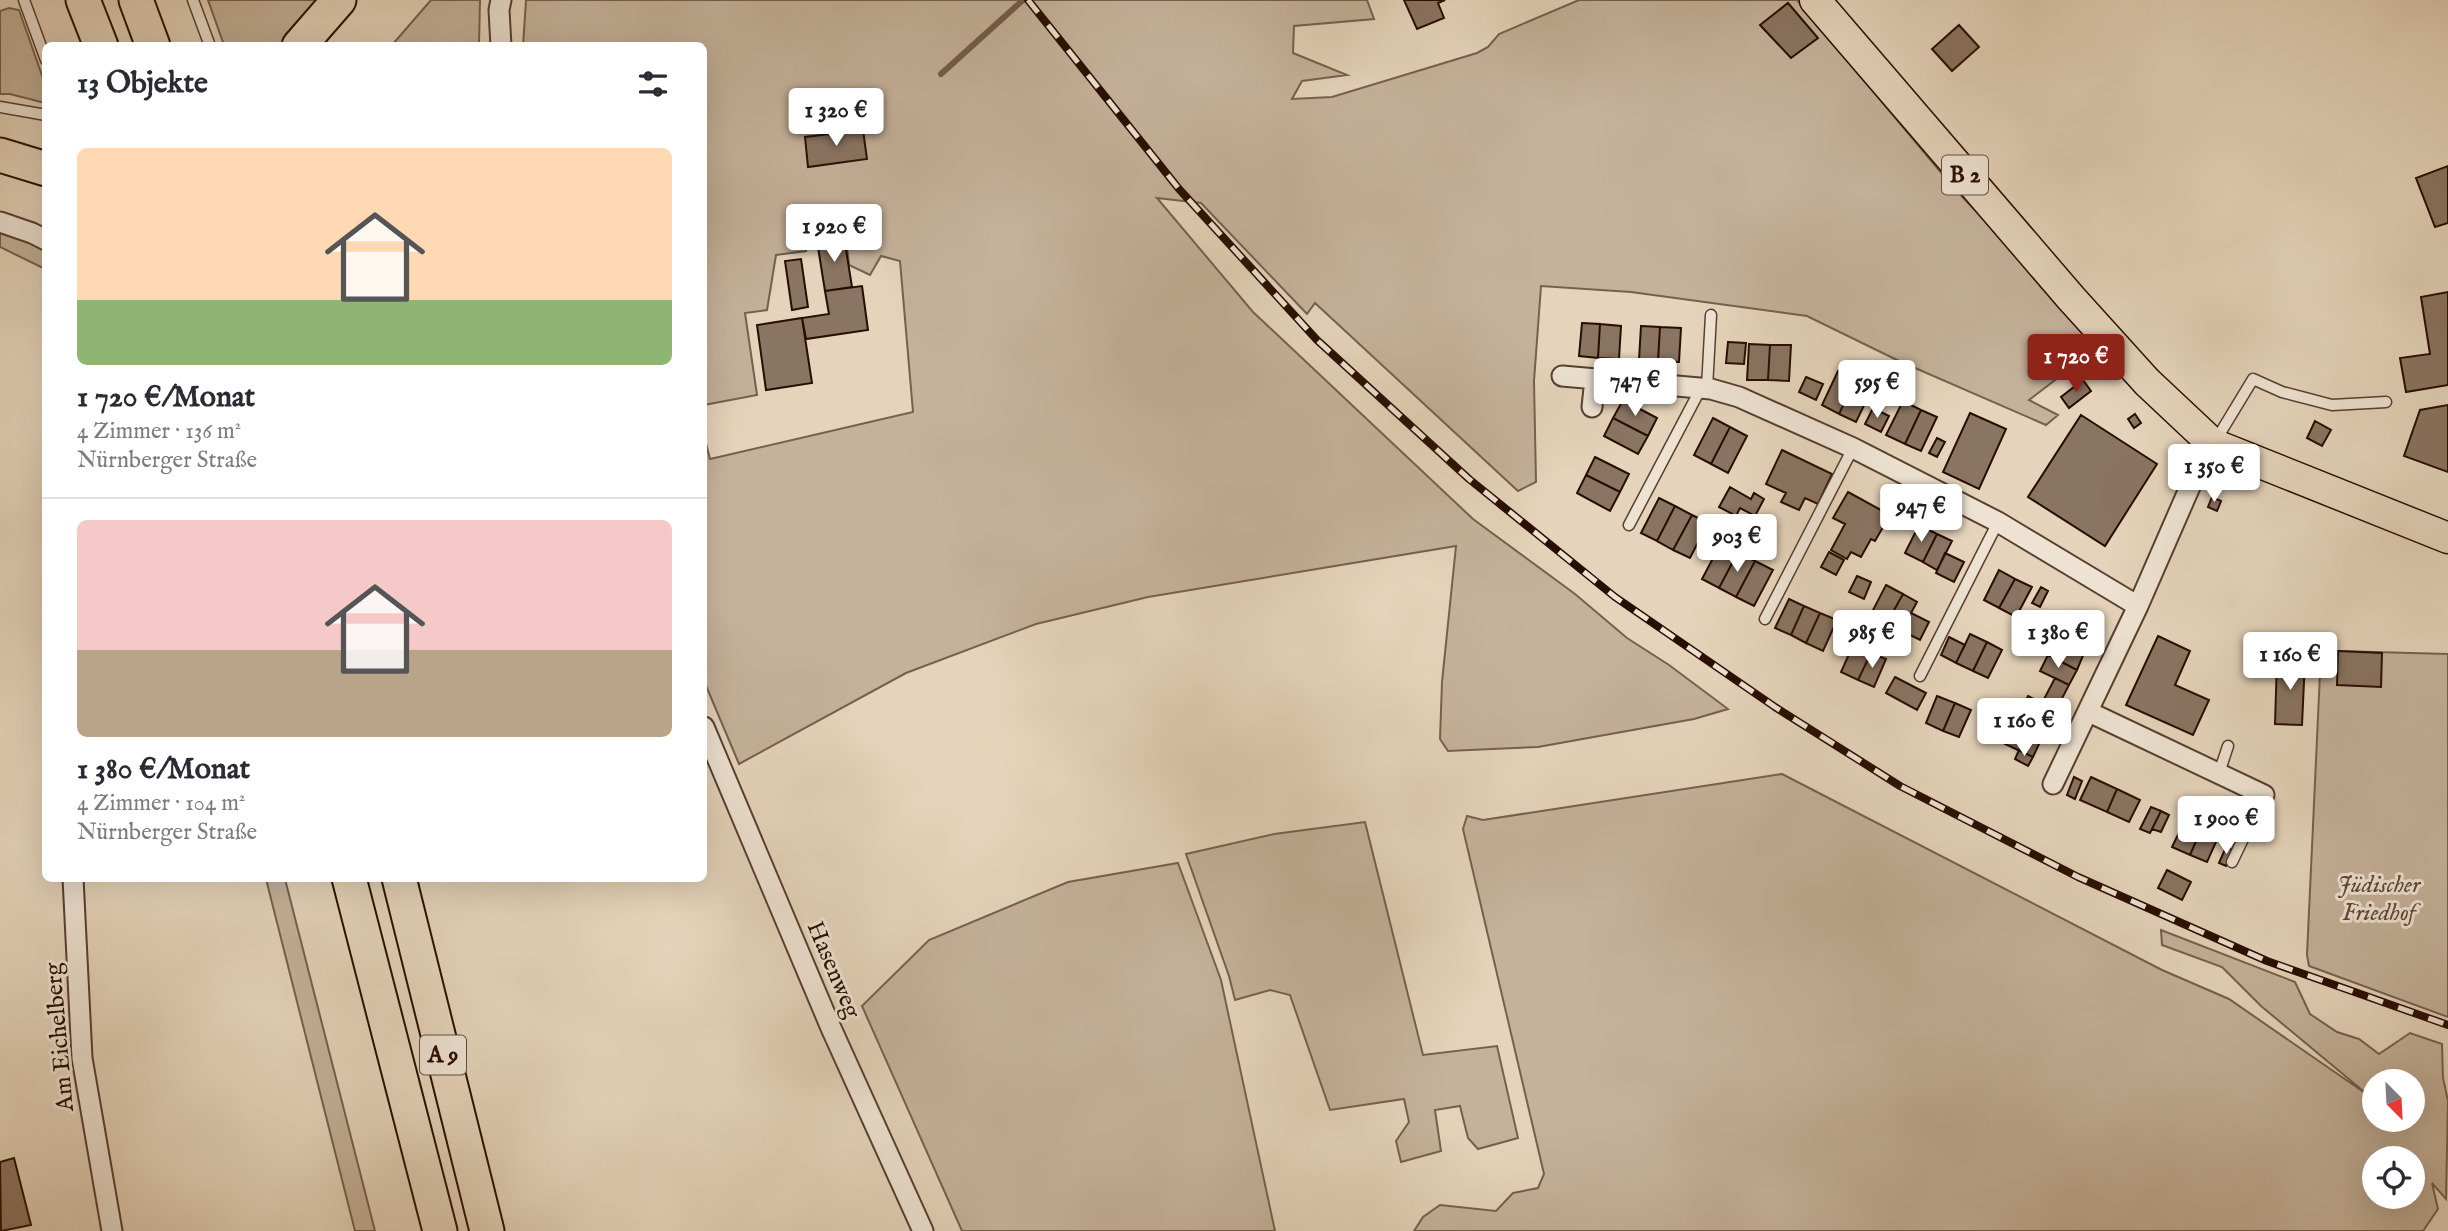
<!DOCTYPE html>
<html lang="de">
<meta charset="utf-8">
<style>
:root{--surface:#fff;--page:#f2f2f3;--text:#2b2b33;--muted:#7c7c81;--line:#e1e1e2;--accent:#8f2418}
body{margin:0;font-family:"IM FELL English",serif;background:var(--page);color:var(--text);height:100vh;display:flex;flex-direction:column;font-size:26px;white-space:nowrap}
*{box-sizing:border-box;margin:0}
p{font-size:23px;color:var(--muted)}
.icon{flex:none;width:38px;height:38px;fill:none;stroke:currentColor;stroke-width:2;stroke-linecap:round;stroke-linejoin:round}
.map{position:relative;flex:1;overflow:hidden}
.drawer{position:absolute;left:42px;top:42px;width:665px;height:840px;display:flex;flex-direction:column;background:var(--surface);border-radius:10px;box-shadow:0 7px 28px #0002}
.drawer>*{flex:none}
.needle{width:46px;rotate:156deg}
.controls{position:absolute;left:2362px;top:1069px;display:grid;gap:14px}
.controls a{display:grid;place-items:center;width:63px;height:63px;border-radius:50%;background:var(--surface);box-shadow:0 7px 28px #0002;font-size:35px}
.price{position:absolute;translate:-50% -60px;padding:0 16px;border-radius:7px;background:#fff;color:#222;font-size:23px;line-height:46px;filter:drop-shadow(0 2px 4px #0008)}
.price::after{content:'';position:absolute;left:50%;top:42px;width:21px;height:16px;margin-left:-10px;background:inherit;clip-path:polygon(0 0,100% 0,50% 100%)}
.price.on{background:var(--accent);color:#fff}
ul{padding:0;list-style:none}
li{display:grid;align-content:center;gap:14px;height:371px;padding:0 35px}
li+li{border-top:2px solid var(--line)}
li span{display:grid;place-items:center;height:217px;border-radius:10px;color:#555}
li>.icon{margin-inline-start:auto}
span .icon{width:126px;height:126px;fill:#fffc;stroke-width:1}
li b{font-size:30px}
h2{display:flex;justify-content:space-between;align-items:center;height:84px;padding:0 35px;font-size:30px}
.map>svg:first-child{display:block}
.green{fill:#c5b29b;stroke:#76604e;stroke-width:2;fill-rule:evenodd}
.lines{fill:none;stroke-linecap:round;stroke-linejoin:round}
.stream{stroke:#735c4b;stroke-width:6}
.building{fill:#8a7462;stroke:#280d01;stroke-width:2}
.service-casing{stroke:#573f30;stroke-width:13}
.minor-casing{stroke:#573f30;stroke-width:23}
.primary-casing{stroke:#280d01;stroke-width:33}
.motorway-casing{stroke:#280d01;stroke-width:37}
.service{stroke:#eee3d3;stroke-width:10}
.minor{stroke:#eee3d3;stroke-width:19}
.primary{stroke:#e5d4bb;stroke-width:30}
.motorway{stroke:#e5d4bb;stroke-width:33}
.rail-casing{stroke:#280d01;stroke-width:8}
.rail{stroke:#eee3d3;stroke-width:5;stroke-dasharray:16;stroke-linecap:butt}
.labels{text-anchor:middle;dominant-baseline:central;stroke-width:6;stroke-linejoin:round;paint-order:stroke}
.shield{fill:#eee3d3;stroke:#634d40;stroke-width:2}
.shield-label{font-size:23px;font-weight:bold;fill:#280d01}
.park-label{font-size:24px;font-style:italic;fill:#5f4737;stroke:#eee3d3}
.street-label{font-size:24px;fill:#280d01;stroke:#eee3d3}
</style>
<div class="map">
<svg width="2448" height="1231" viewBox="0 0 2448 1231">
<rect width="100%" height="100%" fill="#e5d4bb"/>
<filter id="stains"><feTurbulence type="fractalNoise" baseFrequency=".00286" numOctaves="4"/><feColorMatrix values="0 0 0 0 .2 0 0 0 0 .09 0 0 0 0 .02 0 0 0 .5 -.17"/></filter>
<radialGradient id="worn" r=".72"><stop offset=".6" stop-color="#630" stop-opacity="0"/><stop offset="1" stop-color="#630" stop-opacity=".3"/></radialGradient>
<path class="green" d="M208 0H326L290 46 224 45Z
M431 0H480L479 45H392Z
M526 0H1367L1374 19 1294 26 1293 53 1347 75 1302 81 1292 99 1332 97 1477 53 1488 47 1499 34 1579 0H1797L1953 187 2102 344 2029 400 2058 415 2046 425 1899 361 1807 316 1631 292 1541 286 1534 381 1536 482 1518 491 1315 303 1307 314 1201 203 1157 198 1253 312 1473 519 1575 594 1627 638 1669 665 1728 709 1694 719 1538 747 1448 751 1440 739 1442 682 1456 546 1148 597 1036 624 906 673 739 764 704 681V436L710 459 913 412 900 261 881 256 870 275 849 265 845 228 806 232V251L776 255 767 310 745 313 757 395 704 405V46H523Z
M9 8 19 10 45 84V103L10 94H0V11Z
M0 222 45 240V269L0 247Z
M2338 651 2448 654V1017L2309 966 2307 955 2321 652Z
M1782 774 2162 970 2229 999 2368 1095 2261 1006 2222 967 2162 945 2161 930 2295 982 2310 1014 2337 1032 2359 1039 2379 1054 2410 1033 2442 1044 2443 1078 2448 1101 2446 1199 2432 1183 2438 1209 2423 1231H1414L1423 1217 1440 1205 1496 1211 1513 1193 1538 1188 1544 1174 1463 829 1467 816 1483 820ZM2375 1082H2413V1120H2375ZM2375 1158H2413V1197H2375Z
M1365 822 1423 1055 1497 1046 1518 1138 1478 1149 1468 1138 1460 1106 1435 1110 1441 1151 1401 1162 1396 1141 1409 1122 1404 1099 1330 1110 1290 995 1270 990 1235 1000 1229 976 1186 854 1274 834Z
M1178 863 1221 980 1275 1231H962L862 1006 929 940 1068 882Z
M266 879H285L375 1231H355Z"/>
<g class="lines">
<path class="stream" d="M941 74 1023 0"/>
</g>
<path class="building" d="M1404 0H1445L1438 3 1444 18 1417 29Z
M1788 3 1818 38 1791 58 1760 25Z
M1959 25 1979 47 1952 71 1932 49Z
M863 130 867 159 808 167 805 137Z
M2448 166V223L2435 227 2416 178Z
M844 237 852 287 825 291 817 241Z
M801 259 808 307 792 310 785 261Z
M862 286 868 330 806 339 802 318 829 314 825 291Z
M2448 292V385L2406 392 2400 358 2430 354 2421 297Z
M802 318 812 383 766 390 757 325Z
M1582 323 1600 324 1598 358 1579 356Z
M1600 324 1621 326 1619 359 1598 358Z
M1641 326 1660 327 1658 361 1639 360Z
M1660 327 1681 328 1679 362 1658 361Z
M1728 342 1746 343 1744 364 1726 363Z
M1749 344 1770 345 1768 380H1747Z
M1770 345H1791L1789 381 1768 380Z
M1838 371 1856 379 1839 414 1822 405Z
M1806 377 1823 384 1816 400 1799 392Z
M1856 379 1873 387 1856 422 1839 414Z
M2083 380 2091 391 2069 408 2061 397Z
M1623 400 1657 418 1648 436 1613 418Z
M1903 401 1921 410 1905 444 1886 435Z
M2448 405V472L2404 456 2420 410Z
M1873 408 1889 416 1881 432 1865 424Z
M1921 410 1937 417 1921 451 1905 444Z
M1970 413 2006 429 1979 489 1943 472Z
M2135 414 2141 423 2134 428 2128 419Z
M2081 415 2157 464 2105 546 2028 497Z
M1613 418 1648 436 1638 454 1604 436Z
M1713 418 1730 427 1711 464 1694 455Z
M2315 421 2331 430 2322 446 2307 438Z
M1730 427 1747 436 1728 473 1711 464Z
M1937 438 1945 442 1937 457 1929 453Z
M1782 450 1832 474 1818 504 1805 498 1799 510 1781 502 1786 493 1766 484Z
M1595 457 1629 474 1620 492 1586 475Z
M1586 475 1620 492 1610 511 1577 493Z
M1730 487 1751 499 1754 493 1764 499 1755 516 1740 508 1736 516 1719 507Z
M1848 492 1890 515 1875 541 1871 539 1861 557 1851 552 1847 559 1831 550 1845 524 1833 518Z
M2212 497 2221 501 2217 511 2208 507Z
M1659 498 1675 506 1657 541 1641 533Z
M1675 506 1692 515 1673 550 1657 541Z
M1692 515 1708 523 1690 558 1673 550Z
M1919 525 1937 534 1923 562 1905 553Z
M1937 534 1952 541 1937 570 1923 562Z
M1721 543 1738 552 1719 588 1702 579Z
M1738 552 1755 561 1736 597 1719 588Z
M1829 552 1844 560 1836 575 1821 567Z
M1945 553 1964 562 1954 582 1936 573Z
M1755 561 1773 570 1754 606 1736 597Z
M1999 570 2015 579 1999 608 1984 600Z
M1857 576 1871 582 1864 599 1849 592Z
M2015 579 2032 587 2016 617 1999 608Z
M1886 585 1903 594 1888 621 1872 612Z
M2041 587 2048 591 2040 607 2032 603Z
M1903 594 1917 602 1903 628 1888 621Z
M1789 599 1804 606 1791 635 1775 628Z
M1804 606 1820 613 1806 643 1791 635Z
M1820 613 1837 620 1823 651 1806 643Z
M1911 613 1929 622 1920 640 1902 631Z
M2087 614 2101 621 2091 640 2078 633Z
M2064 625 2091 640 2084 653 2057 639Z
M1970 634 1987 642 1973 671 1956 663Z
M2158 636 2190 651 2175 685 2209 700 2193 735 2126 705Z
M1949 637 1965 645 1956 663 1941 655Z
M2057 639 2084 653 2077 670 2048 655Z
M1987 642 2002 650 1988 678 1973 671Z
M1853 645 1871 653 1858 680 1841 672Z
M2338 651 2382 653 2381 687 2337 685Z
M1871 653 1886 659 1874 687 1858 680Z
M2048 655 2077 670 2069 685 2040 671Z
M2277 659 2305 660 2302 725 2275 724Z
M1895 677 1926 693 1917 710 1886 693Z
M2055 678 2069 685 2056 710 2042 703Z
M1937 696 1955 703 1943 731 1926 723Z
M2028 696 2056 710 2047 728 2019 714Z
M1955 703 1971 710 1959 737 1943 731Z
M2019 714 2047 728 2039 744 2011 730Z
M2011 730 2039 744 2033 757 2005 744Z
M2019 750 2033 757 2028 766 2015 759Z
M2074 777 2082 781 2075 799 2067 795Z
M2091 777 2117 789 2107 812 2080 800Z
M2117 789 2140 800 2129 822 2107 812Z
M2151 807 2161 811 2150 833 2140 829Z
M2161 811 2169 815 2161 832 2152 829Z
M2186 818 2203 825 2190 855 2172 847Z
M2203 825 2220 833 2207 862 2190 855Z
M2226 847 2233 850 2226 866 2219 863Z
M2167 870 2191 882 2182 900 2158 888Z
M14 1158 31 1225 1 1231 0 1162Z"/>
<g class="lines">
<defs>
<path id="service" d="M24 0 46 60
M193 0 210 46
M0 107 46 115
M1707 388 1711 315
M2216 440 2253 379 2282 392 2332 405 2386 402
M1629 525 1701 388
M1765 619 1853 448
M1920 676 1998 522
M2219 773 2228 746
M2232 862 2264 795"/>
<path id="minor" d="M501 0 499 10 501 46
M0 222 32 233 46 240
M1562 376 1711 389 1739 397 1853 448 1998 522 2138 606
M1592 407 1595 379
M2089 712 2264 795
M704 727 831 1028 923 1231
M2053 784 2138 606 2196 473 2213 444
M73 878 82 1058 112 1231"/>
<path id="primary" d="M1815 0 2071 298 2147 382 2213 444 2448 538"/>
<path id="motorway" d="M83 0 101 46
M136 0 153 46
M299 46 339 0
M0 155 46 169
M349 878 440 1231
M399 878 487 1231"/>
</defs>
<use href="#service" class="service-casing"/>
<use href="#minor" class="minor-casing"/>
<use href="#primary" class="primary-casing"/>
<use href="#motorway" class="motorway-casing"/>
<use href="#service" class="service"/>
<use href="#minor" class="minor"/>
<use href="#primary" class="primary"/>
<use href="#motorway" class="motorway"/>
<defs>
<path id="rail" d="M1028 0 1179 189 1317 340 1469 479 1615 597 1775 707 1900 786 2078 877 2267 961 2448 1025"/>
</defs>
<use href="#rail" class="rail-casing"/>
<use href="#rail" class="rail"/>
</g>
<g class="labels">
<g class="shield">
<rect x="1942" y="155.5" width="46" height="39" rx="5"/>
<rect x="420" y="1035.5" width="46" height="39" rx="5"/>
</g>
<g class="shield-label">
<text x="1965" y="175">B 2</text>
<text x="443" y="1055">A 9</text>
</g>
<g class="park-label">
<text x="2379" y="885">Jüdischer<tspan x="2379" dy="28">Friedhof</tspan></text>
</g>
<g class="street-label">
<text transform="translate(833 970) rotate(67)">Hasenweg</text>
<text transform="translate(60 1037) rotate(-95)">Am Eichelberg</text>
</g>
</g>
<rect width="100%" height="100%" filter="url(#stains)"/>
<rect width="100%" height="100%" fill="url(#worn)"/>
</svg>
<div class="controls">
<a><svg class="needle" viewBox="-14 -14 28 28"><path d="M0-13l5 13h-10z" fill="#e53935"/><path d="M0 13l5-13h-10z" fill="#7c7c81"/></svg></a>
<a><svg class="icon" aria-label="locate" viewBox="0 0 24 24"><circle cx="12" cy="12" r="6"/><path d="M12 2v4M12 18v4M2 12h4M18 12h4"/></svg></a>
</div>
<b class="price" style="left:836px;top:148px">1 320 €</b>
<b class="price" style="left:834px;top:264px">1 920 €</b>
<b class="price on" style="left:2076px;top:394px">1 720 €</b>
<b class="price" style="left:1635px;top:418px">747 €</b>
<b class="price" style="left:1877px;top:420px">595 €</b>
<b class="price" style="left:2214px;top:504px">1 350 €</b>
<b class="price" style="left:1921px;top:544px">947 €</b>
<b class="price" style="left:1737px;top:574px">903 €</b>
<b class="price" style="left:1872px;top:670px">985 €</b>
<b class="price" style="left:2058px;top:670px">1 380 €</b>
<b class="price" style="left:2290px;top:692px">1 160 €</b>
<b class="price" style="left:2024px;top:758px">1 160 €</b>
<b class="price" style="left:2226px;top:856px">1 900 €</b>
<section class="drawer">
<h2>13 Objekte<svg class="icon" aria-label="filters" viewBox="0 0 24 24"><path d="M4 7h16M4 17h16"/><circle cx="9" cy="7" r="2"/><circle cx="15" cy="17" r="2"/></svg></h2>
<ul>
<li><span style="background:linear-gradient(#ffd9b3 70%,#8fb573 0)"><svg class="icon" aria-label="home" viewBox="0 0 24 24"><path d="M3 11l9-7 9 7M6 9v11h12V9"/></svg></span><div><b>1 720 €/Monat</b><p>4 Zimmer · 136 m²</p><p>Nürnberger Straße</p></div></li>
<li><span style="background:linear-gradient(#f6c9c9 60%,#b9a48a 0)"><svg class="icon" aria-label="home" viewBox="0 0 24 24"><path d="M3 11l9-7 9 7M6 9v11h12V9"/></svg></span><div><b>1 380 €/Monat</b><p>4 Zimmer · 104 m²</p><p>Nürnberger Straße</p></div></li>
</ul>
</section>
</div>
